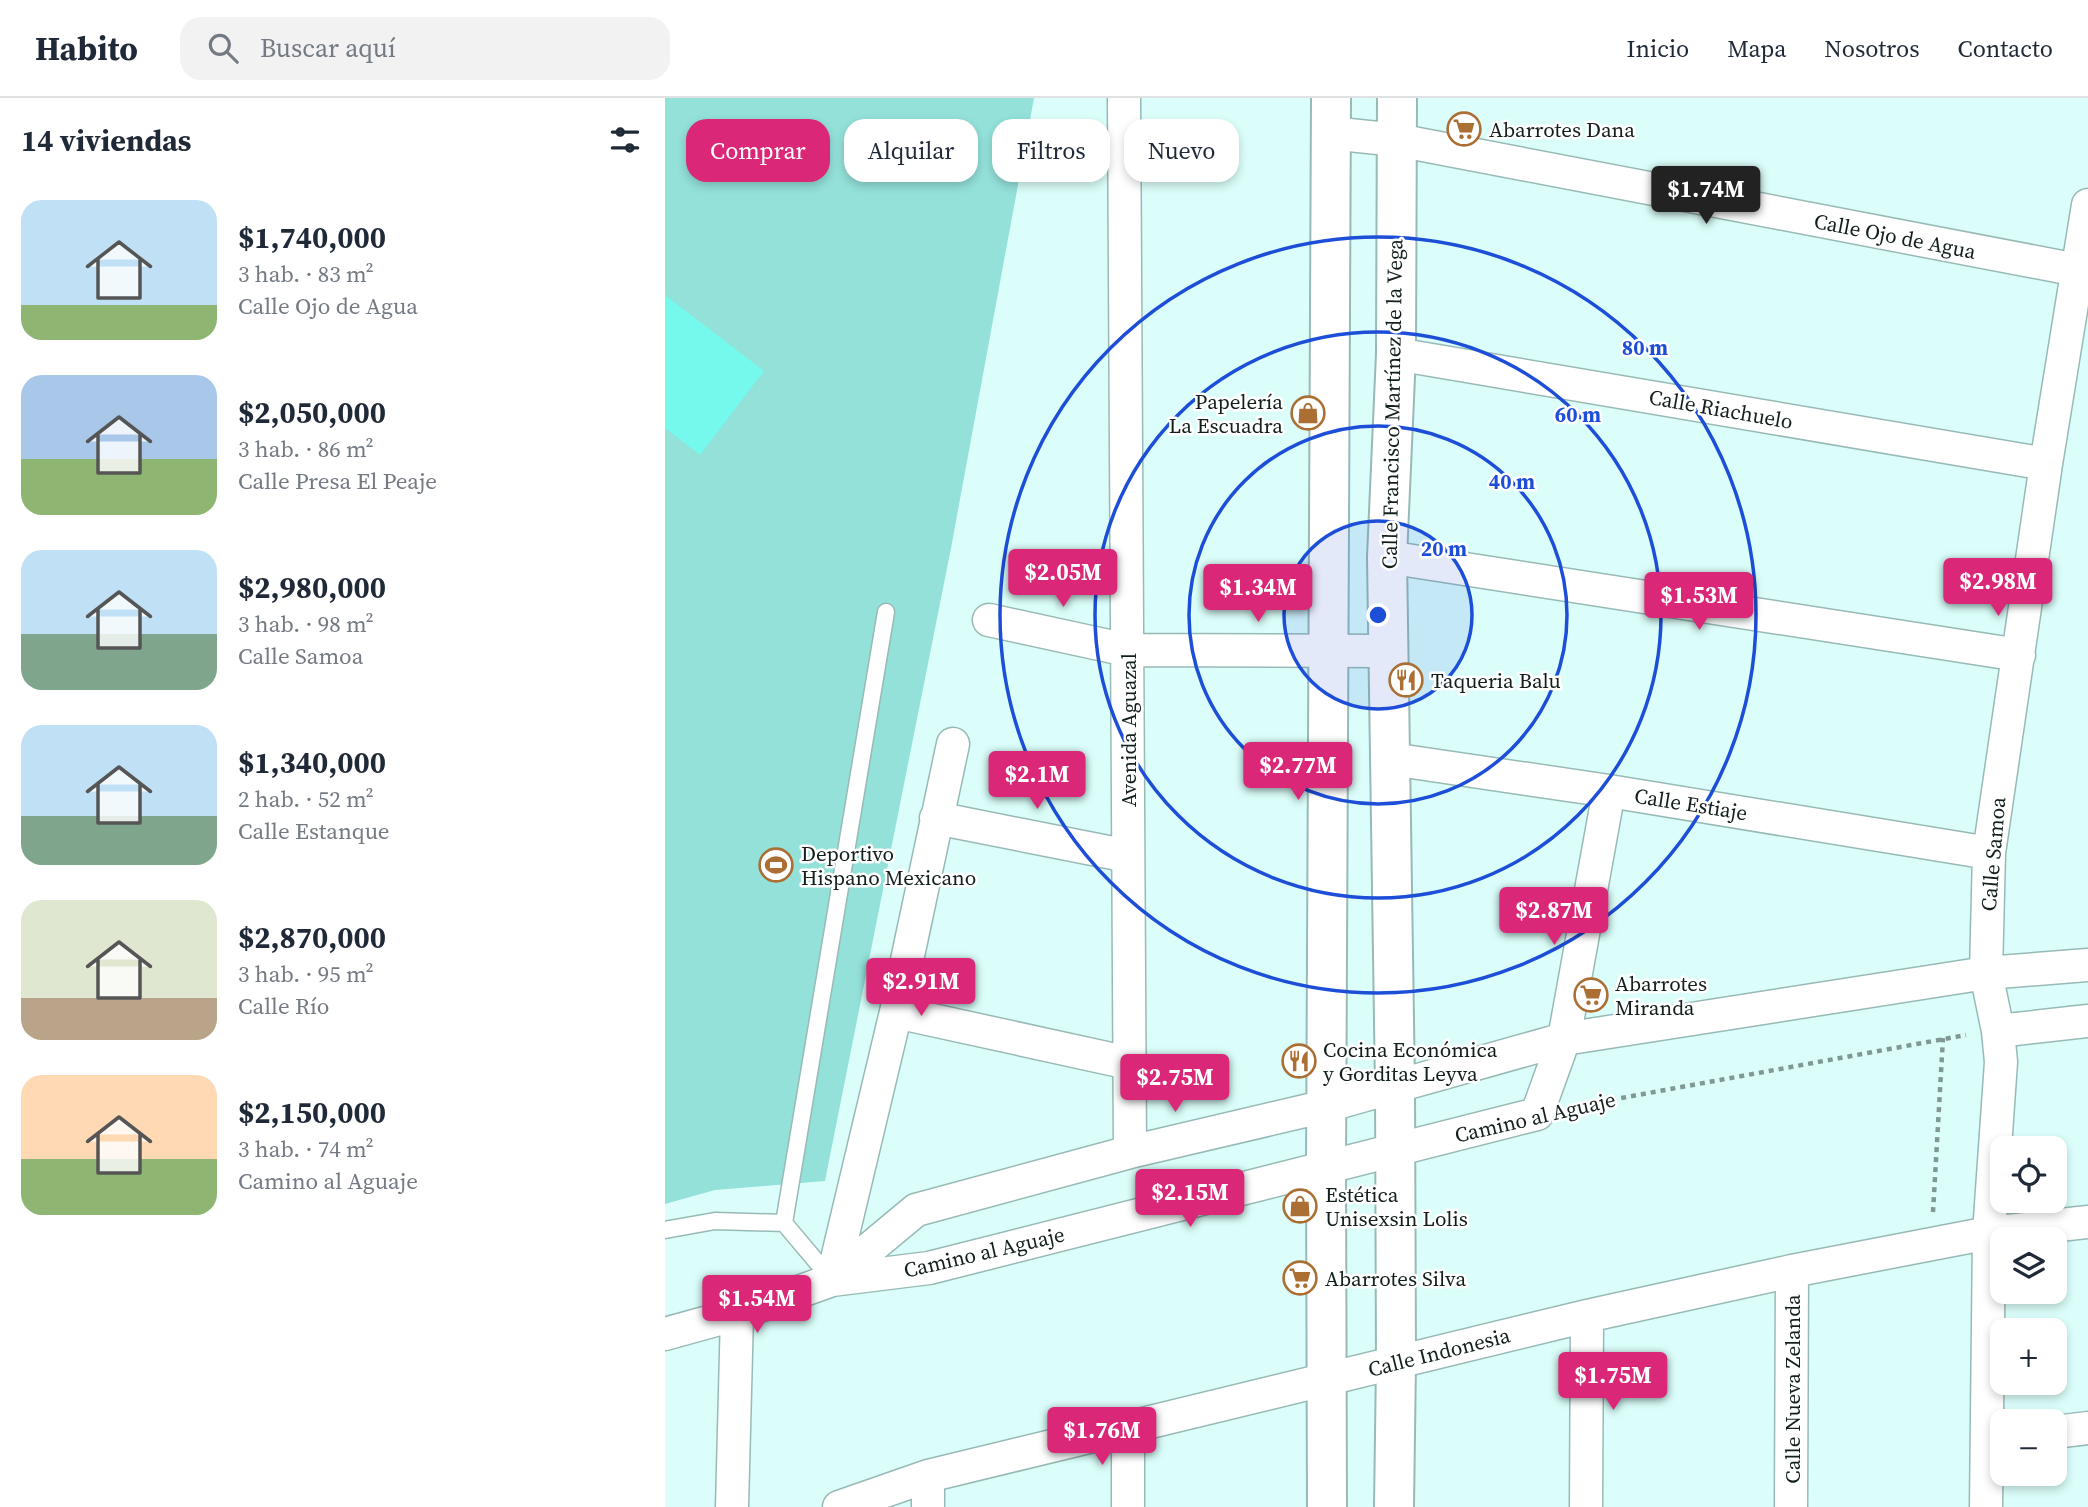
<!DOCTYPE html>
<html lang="es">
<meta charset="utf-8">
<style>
:root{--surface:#fff;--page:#f2f2f3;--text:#1f2937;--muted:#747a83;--line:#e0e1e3;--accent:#db2777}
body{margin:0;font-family:"Source Serif 4",serif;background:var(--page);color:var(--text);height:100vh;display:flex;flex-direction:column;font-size:26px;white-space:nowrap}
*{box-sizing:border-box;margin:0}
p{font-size:23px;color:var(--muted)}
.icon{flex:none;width:38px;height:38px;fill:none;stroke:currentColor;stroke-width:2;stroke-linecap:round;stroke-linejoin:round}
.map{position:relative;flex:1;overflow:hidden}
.panel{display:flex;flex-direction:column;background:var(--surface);width:665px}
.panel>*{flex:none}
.top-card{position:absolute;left:21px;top:21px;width:665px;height:63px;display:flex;gap:14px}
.buttons{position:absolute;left:1325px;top:1038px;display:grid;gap:14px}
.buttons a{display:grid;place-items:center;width:77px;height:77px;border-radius:14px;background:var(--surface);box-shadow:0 4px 10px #0003;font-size:35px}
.price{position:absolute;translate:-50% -60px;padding:0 16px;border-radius:7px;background:var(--accent);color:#fff;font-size:23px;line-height:46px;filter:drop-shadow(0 2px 4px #0008)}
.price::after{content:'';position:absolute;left:50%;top:42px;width:21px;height:16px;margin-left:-10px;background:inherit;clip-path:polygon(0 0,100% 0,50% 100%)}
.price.selected{background:#222;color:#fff}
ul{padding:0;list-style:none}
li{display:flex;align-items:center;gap:21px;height:175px;padding:0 21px}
li span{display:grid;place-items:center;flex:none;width:196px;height:140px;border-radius:21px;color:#555}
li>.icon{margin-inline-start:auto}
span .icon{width:84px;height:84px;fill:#fffc;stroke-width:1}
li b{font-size:30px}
h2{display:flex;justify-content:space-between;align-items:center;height:84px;padding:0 21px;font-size:30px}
.chip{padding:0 24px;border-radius:21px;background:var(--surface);box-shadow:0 4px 10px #0003;font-size:24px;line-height:63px}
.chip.selected{background:var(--accent);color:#fff}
header{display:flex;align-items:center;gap:42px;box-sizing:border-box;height:98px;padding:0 35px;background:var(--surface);border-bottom:2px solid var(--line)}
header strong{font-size:33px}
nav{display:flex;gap:38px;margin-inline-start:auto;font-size:24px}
.search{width:490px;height:63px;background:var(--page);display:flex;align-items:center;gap:18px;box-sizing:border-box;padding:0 24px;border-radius:21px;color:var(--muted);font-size:26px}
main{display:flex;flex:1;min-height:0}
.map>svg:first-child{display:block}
.green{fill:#93e1d9}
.building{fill:#74f9ec}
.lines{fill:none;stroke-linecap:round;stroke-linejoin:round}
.lane-casing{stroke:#98bab6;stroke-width:19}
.street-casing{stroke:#98bab6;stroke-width:35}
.secondary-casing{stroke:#98bab6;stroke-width:42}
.path{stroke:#809996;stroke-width:4.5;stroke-dasharray:5 5;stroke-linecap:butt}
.lane{stroke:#fff;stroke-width:16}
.street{stroke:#fff;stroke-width:32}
.secondary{stroke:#fff;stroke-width:38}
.ring{fill:none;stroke:#1d4ed8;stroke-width:3.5}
.labels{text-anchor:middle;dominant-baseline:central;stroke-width:5;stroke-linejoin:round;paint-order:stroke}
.poi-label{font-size:21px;fill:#121f1d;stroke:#fff;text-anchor:start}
.street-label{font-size:21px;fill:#121f1d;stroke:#fff}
.centre{fill:#1d4ed8;stroke:#fff;stroke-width:3.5}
.ring-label{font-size:21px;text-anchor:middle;font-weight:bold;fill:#1d4ed8;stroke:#fff;stroke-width:5;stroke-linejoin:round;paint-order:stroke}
</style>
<header>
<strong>Habito</strong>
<div class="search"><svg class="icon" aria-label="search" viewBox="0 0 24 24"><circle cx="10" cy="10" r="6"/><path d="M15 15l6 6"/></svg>Buscar aquí</div>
<nav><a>Inicio</a><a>Mapa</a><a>Nosotros</a><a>Contacto</a></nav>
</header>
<main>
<section class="panel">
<h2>14 viviendas<svg class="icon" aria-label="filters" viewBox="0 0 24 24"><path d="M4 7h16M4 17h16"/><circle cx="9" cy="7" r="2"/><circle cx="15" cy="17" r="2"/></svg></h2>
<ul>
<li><span style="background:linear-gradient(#bfe0f5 75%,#8fb573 0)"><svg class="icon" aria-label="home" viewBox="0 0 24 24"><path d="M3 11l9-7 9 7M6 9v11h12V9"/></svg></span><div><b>$1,740,000</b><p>3 hab. · 83 m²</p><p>Calle Ojo de Agua</p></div></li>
<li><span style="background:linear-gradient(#a9c7e8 60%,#8fb573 0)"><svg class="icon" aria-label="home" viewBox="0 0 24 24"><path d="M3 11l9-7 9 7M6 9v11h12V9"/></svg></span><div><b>$2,050,000</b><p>3 hab. · 86 m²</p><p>Calle Presa El Peaje</p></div></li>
<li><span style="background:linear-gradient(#bfe0f5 60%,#7fa58c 0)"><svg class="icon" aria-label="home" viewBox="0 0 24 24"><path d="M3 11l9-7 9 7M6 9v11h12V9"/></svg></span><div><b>$2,980,000</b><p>3 hab. · 98 m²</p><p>Calle Samoa</p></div></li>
<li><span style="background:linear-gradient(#bfe0f5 65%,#7fa58c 0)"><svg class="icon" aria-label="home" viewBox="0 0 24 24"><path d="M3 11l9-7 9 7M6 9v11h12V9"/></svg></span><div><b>$1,340,000</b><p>2 hab. · 52 m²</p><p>Calle Estanque</p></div></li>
<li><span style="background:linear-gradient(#dfe7d0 70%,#b9a48a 0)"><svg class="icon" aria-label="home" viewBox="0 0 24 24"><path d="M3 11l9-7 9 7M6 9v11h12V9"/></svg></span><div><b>$2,870,000</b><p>3 hab. · 95 m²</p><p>Calle Río</p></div></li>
<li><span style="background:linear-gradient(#ffd9b3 60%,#8fb573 0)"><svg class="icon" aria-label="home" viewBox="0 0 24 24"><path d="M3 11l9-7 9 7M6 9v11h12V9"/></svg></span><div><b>$2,150,000</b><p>3 hab. · 74 m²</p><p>Camino al Aguaje</p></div></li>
</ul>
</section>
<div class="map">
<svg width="1423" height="1409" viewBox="0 0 1423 1409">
<rect width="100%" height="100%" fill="#dbfefa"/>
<path class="green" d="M0 0H369L286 450 160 1083 50 1092 0 1106Z"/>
<path class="building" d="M0 197 99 273 35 357 0 330Z"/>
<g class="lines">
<defs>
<path id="lane" d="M119 1125 221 514
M0 1132 50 1123 119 1125 167 1182"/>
<path id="street" d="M459 0 465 1054
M665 35 732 42 1423 174
M731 256 1381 366
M722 459 1354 557
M324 522 462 552 724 553
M726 661 944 693 1324 755
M271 720 463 758
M231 914 464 965
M1333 933 1423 923
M167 1182 251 1112 465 1054 661 1008 899 941 1321 875 1423 867
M167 1182 231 914 288 646
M0 1236 72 1216 167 1182 264 1170 872 1016 899 941 944 693
M463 1329V1409
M1390 1334 1423 1330
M67 1409 72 1216
M174 1409 263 1378 922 1218 1127 1173 1324 1135 1423 1124
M263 1409V1378
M921 1409 922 1218
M1126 1409 1127 1173
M1321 1409 1324 1135 1336 964 1333 933 1321 875 1324 755 1381 366 1423 107"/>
<path id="secondary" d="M662 1409 661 1070 666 0
M729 1409 731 1264 730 989 722 459 731 256 732 0"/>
</defs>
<use href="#lane" class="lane-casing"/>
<use href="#street" class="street-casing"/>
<use href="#secondary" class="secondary-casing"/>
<path class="path" d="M907 1009 1301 937
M1268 1114 1278 940"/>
<use href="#lane" class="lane"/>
<use href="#street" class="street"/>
<use href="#secondary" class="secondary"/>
</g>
<circle cx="713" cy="517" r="94" fill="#1d4ed8" fill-opacity=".12"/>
<g class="ring">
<circle cx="713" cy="517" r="94"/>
<circle cx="713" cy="517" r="189"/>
<circle cx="713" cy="517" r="283"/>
<circle cx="713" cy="517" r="378"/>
</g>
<defs>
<symbol id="supermarket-ring" viewBox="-11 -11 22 22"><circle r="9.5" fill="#fff" stroke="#ab6e33" stroke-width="1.5"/><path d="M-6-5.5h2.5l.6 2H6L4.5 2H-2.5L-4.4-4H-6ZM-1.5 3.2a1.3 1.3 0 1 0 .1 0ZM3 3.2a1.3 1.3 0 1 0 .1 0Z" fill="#ab6e33"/></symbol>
<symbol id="shop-ring" viewBox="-11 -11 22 22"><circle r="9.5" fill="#fff" stroke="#ab6e33" stroke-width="1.5"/><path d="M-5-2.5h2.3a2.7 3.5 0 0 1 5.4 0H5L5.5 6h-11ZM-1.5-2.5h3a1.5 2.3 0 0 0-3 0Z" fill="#ab6e33"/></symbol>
<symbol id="restaurant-ring" viewBox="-11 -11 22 22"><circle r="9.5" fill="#fff" stroke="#ab6e33" stroke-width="1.5"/><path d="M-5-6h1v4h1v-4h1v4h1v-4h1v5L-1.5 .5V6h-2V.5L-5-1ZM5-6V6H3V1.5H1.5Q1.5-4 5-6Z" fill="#ab6e33"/></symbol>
<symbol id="stadium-ring" viewBox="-11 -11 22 22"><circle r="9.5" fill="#fff" stroke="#ab6e33" stroke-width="1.5"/><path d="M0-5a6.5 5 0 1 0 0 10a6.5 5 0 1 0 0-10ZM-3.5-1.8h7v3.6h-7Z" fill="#ab6e33"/></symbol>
</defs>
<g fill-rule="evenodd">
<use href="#supermarket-ring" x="780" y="12" width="38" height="38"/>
<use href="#shop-ring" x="624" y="296" width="38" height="38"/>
<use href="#restaurant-ring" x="722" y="563" width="38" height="38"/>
<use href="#stadium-ring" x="92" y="748" width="38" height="38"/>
<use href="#supermarket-ring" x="907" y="878" width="38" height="38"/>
<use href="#restaurant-ring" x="615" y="944" width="38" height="38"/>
<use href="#shop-ring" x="616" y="1089" width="38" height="38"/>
<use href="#supermarket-ring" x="616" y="1161" width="38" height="38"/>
</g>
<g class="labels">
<g class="poi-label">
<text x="824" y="31">Abarrotes Dana</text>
<text x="618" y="303" text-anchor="end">Papelería<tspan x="618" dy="24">La Escuadra</tspan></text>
<text x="766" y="582">Taqueria Balu</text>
<text x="136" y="755">Deportivo<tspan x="136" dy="24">Hispano Mexicano</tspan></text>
<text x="950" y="885">Abarrotes<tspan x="950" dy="24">Miranda</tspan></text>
<text x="658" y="951">Cocina Económica<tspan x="658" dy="24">y Gorditas Leyva</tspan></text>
<text x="660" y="1096">Estética<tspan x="660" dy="24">Unisexsin Lolis</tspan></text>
<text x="660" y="1180">Abarrotes Silva</text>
</g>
<g class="street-label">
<text transform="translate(1230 138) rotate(11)">Calle Ojo de Agua</text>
<text transform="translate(727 306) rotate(-89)">Calle Francisco Martínez de la Vega</text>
<text transform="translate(1056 311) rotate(10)">Calle Riachuelo</text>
<text transform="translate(463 632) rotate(-90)">Avenida Aguazal</text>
<text transform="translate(1026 706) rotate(9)">Calle Estiaje</text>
<text transform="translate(1328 756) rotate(-85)">Calle Samoa</text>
<text transform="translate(870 1019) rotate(-13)">Camino al Aguaje</text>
<text transform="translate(319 1154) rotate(-13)">Camino al Aguaje</text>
<text transform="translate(774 1254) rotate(-14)">Calle Indonesia</text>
<text transform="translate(1127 1291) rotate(-90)">Calle Nueva Zelanda</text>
</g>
</g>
<circle cx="713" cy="517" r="10" class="centre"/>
<g class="ring-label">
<text x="980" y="257">80 m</text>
<text x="913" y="324">60 m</text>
<text x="847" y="391">40 m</text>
<text x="779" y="458">20 m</text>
</g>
</svg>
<div class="buttons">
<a><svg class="icon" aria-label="locate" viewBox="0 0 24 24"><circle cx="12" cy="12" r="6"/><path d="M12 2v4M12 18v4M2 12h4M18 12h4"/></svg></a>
<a><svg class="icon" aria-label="layers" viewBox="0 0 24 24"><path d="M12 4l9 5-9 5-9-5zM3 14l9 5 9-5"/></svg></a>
<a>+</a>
<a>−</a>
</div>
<b class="price selected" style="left:1041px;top:128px">$1.74M</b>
<b class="price" style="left:398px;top:511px">$2.05M</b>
<b class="price" style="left:1333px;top:520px">$2.98M</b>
<b class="price" style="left:593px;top:526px">$1.34M</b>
<b class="price" style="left:1034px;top:534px">$1.53M</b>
<b class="price" style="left:633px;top:704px">$2.77M</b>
<b class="price" style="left:372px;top:713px">$2.1M</b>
<b class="price" style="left:889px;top:849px">$2.87M</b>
<b class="price" style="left:256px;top:920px">$2.91M</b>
<b class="price" style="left:510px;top:1016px">$2.75M</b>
<b class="price" style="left:525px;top:1131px">$2.15M</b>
<b class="price" style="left:92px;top:1237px">$1.54M</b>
<b class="price" style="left:948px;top:1314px">$1.75M</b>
<b class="price" style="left:437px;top:1369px">$1.76M</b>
<div class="top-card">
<a class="chip selected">Comprar</a>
<a class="chip">Alquilar</a>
<a class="chip">Filtros</a>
<a class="chip">Nuevo</a>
</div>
</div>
</main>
